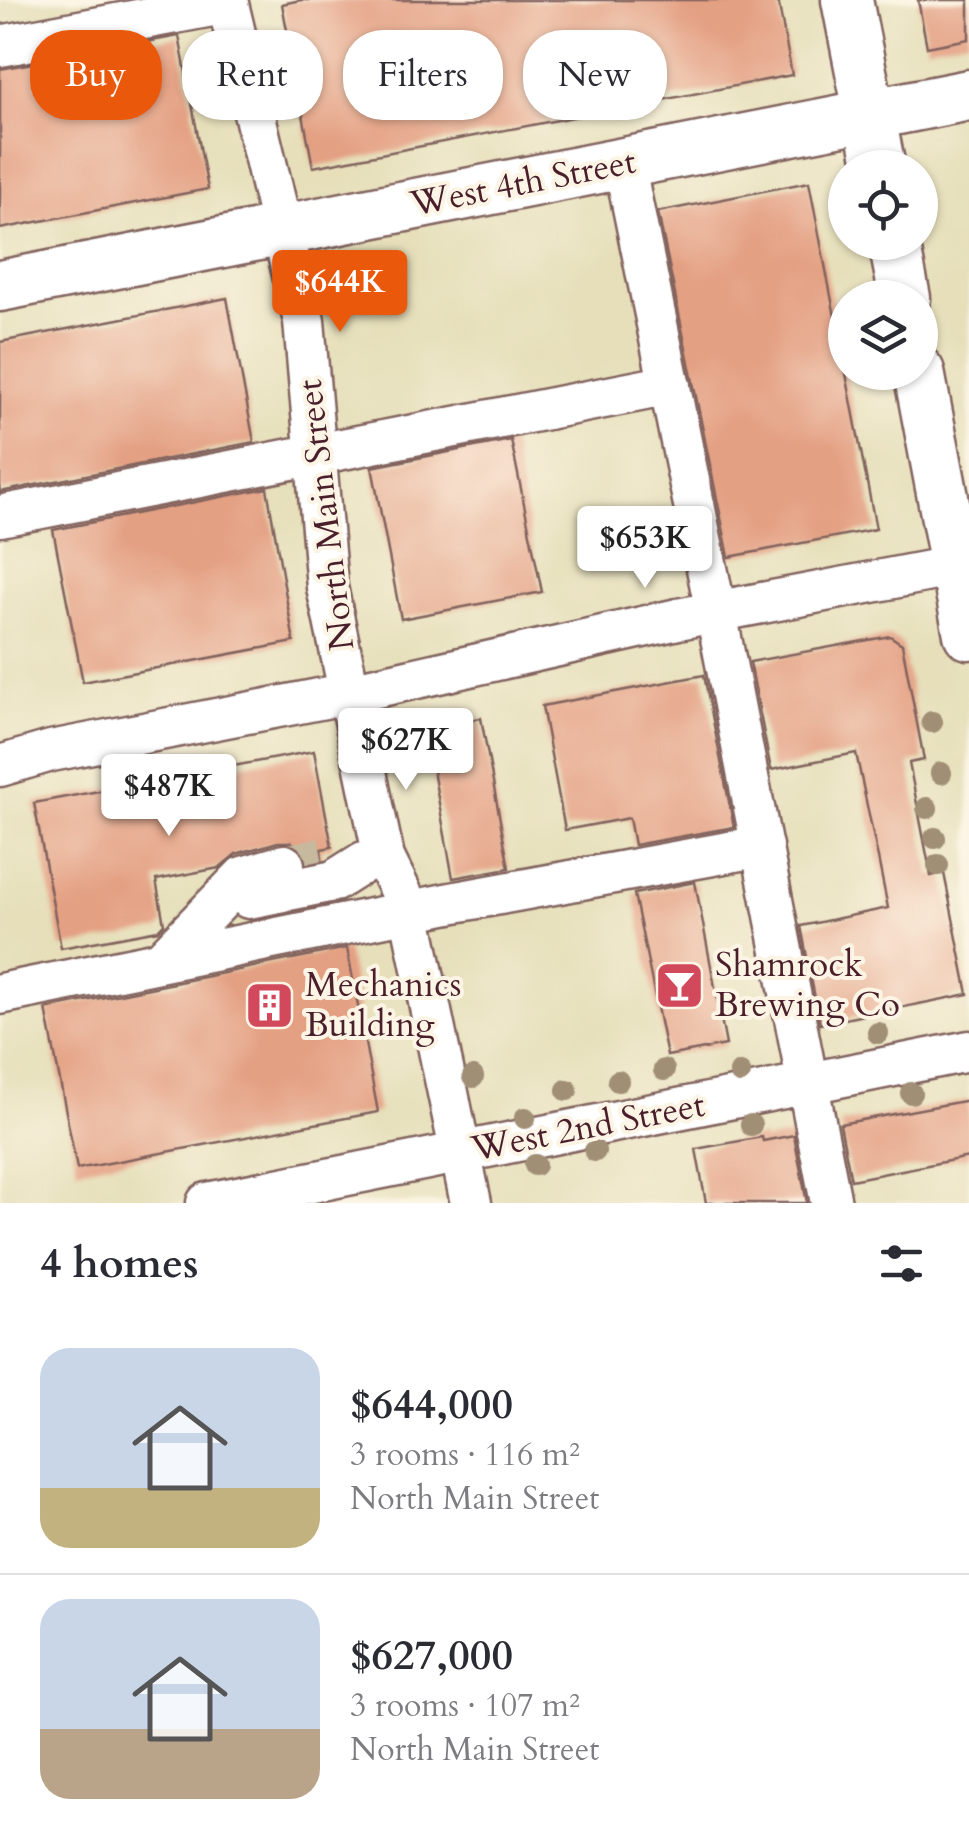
<!DOCTYPE html>
<meta charset="utf-8">
<style>
:root{--surface:#fff;--page:#f2f2f3;--text:#2b2b33;--muted:#7c7c81;--line:#e1e1e2;--accent:#ea580c}
body{margin:0;font-family:Cardo,serif;background:var(--page);color:var(--text);height:100vh;display:flex;flex-direction:column;font-size:38px;white-space:nowrap}
*{box-sizing:border-box;margin:0}
p{font-size:32px;color:var(--muted)}
.icon{flex:none;width:55px;height:55px;fill:none;stroke:currentColor;stroke-width:2;stroke-linecap:round;stroke-linejoin:round}
.map{position:relative;height:1203px;overflow:hidden}
.sheet{display:flex;flex-direction:column;background:var(--surface);flex:1}
.sheet>*{flex:none}
.hud{position:absolute;left:30px;top:30px;width:910px;height:90px;display:flex;gap:20px}
.tools{position:absolute;left:828px;top:150px;display:grid;gap:20px}
.tools a{display:grid;place-items:center;width:110px;height:110px;border-radius:50%;background:var(--surface);box-shadow:0 2px 8px #0004;font-size:50px}
.price{position:absolute;translate:-50% -85px;padding:0 22px;border-radius:10px;background:#fff;color:#222;font-size:32px;line-height:65px;filter:drop-shadow(0 2px 5px #0008)}
.price::after{content:'';position:absolute;left:50%;top:60px;width:30px;height:22px;margin-left:-15px;background:inherit;clip-path:polygon(0 0,100% 0,50% 100%)}
.price.current{background:var(--accent);color:#fff}
ul{padding:0;list-style:none}
li{display:flex;align-items:center;gap:30px;height:250px;padding:0 40px}
li+li{border-top:2px solid var(--line)}
li span{display:grid;place-items:center;flex:none;width:280px;height:200px;border-radius:30px;color:#555}
li>.icon{margin-inline-start:auto}
span .icon{width:120px;height:120px;fill:#fffc;stroke-width:1}
li b{font-size:42px}
h2{display:flex;justify-content:space-between;align-items:center;height:120px;padding:0 40px;font-size:42px}
.pill{padding:0 35px;border-radius:40px;background:var(--surface);box-shadow:0 2px 8px #0004;font-size:35px;line-height:90px}
.pill.current{background:var(--accent);color:#fff}
.map>svg:first-child{display:block}
.building{fill:#e4a083}
.lines{fill:none;stroke-linecap:round;stroke-linejoin:round}
.minor-tunnel{stroke:#c7b99d;stroke-width:40;stroke-dasharray:40 20;stroke-linecap:butt}
.minor-casing{stroke:#81625d;stroke-width:45}
.major-casing{stroke:#81625d;stroke-width:55}
.minor{stroke:#fff;stroke-width:40}
.major{stroke:#fff;stroke-width:50}
.tree{fill:#a08e75}
.labels{text-anchor:middle;dominant-baseline:central;stroke-width:8;stroke-linejoin:round;paint-order:stroke}
.street-label{font-size:35px;fill:#4a1f2b;stroke:#fcf5e5}
.poi-label{font-size:35px;fill:#4a1f2b;stroke:#fcf5e5;text-anchor:start}
</style>
<div class="map">
<svg width="969" height="1203" viewBox="0 0 969 1203">
<rect width="100%" height="100%" fill="#fcf5e5"/>
<filter id="ink" filterUnits="userSpaceOnUse"><feTurbulence type="fractalNoise" baseFrequency=".01" numOctaves="2"/><feDisplacementMap in="SourceGraphic" scale="20" xChannelSelector="R" yChannelSelector="G"/><feConvolveMatrix kernelMatrix="1 2 1 2 8 2 1 2 1" color-interpolation-filters="sRGB"/></filter>
<filter id="wash" filterUnits="userSpaceOnUse"><feTurbulence type="fractalNoise" baseFrequency=".0048" numOctaves="4" result="noise"/><feDisplacementMap in="SourceGraphic" scale="40" xChannelSelector="R" yChannelSelector="G"/><feGaussianBlur stdDeviation="2.25" result="paint"/><feColorMatrix in="noise" values="0 0 0 0 0 0 0 0 0 0 0 0 0 0 0 0 0 1.4 0 .05"/><feComposite in="paint" operator="in"/></filter>
<g filter="url(#wash)">
<rect width="100%" height="100%" fill="#e6dfba"/>
<g id="blocks">
<path class="building" d="M301 0H778L792 75 313 167 282 4Z
M918 0H969V39L927 47Z
M179 36 208 189 0 229V69Z
M809 182 876 529 729 557 658 212Z
M227 298 254 442 0 492V342Z
M511 440 542 592 401 619 372 467Z
M267 488 294 642 83 682 53 530Z
M890 636 902 644 924 760 909 763 931 876 944 873 968 994 820 1024 801 926 888 908 878 858 856 753 771 770 750 662Z
M704 675 734 827 634 845 629 818 565 830 542 706Z
M481 718 509 868 453 878 425 728Z
M314 751 332 847 321 849 322 859 307 862 300 847 291 842H278L236 854 219 868 156 880 164 924 158 930 61 948 34 803Z
M695 882 726 1045 667 1056 634 894Z
M347 948 378 1112 77 1169 46 1009Z
M969 1100V1157L851 1180 840 1124Z
M794 1135 807 1203H706L696 1149 762 1137 763 1141Z"/>
</g>
</g>
<g filter="url(#ink)">
<use href="#blocks" fill-opacity="0" stroke="#81625d" stroke-width="2.5"/>
<g class="lines">
<path class="minor-tunnel" d="M284 865 322 858"/>
<defs>
<path id="minor" d="M227 0 304 321 327 587 384 858 410 911 471 1203
M0 46 228 3
M624 163 716 612 831 1203
M0 516 670 385
M0 766 51 751 350 693 678 619 956 566
M249 898 334 881 364 862
M163 959 243 877 284 865
M0 994 445 904 762 846
M207 1203 969 1051"/>
<path id="major" d="M847 0 880 168
M894 242 905 298
M0 286 969 95
M919 372 969 634"/>
</defs>
<use href="#minor" class="minor-casing"/>
<use href="#major" class="major-casing"/>
<use href="#minor" class="minor"/>
<use href="#major" class="major"/>
</g>
<g class="tree">
<circle cx="932" cy="722" r="11"/>
<circle cx="941" cy="773" r="11"/>
<circle cx="927" cy="808" r="11"/>
<circle cx="935" cy="838" r="11"/>
<circle cx="938" cy="865" r="11"/>
<circle cx="878" cy="1033" r="11"/>
<circle cx="664" cy="1070" r="11"/>
<circle cx="740" cy="1073" r="11"/>
<circle cx="473" cy="1077" r="11"/>
<circle cx="618" cy="1081" r="11"/>
<circle cx="567" cy="1090" r="11"/>
<circle cx="911" cy="1093" r="11"/>
<circle cx="525" cy="1118" r="11"/>
<circle cx="751" cy="1125" r="11"/>
<circle cx="595" cy="1151" r="11"/>
<circle cx="535" cy="1165" r="11"/>
</g>
</g>
<defs>
<symbol id="bar-square" viewBox="-11 -11 22 22"><rect x="-9" y="-9" width="18" height="18" rx="4" fill="#d1495b" stroke="#fcf5e5"/><path d="M-6-5H6L.8 .8V4.5H3.5V6h-7V4.5H-.8V.8Z" fill="#fff"/></symbol>
<symbol id="building-square" viewBox="-11 -11 22 22"><rect x="-9" y="-9" width="18" height="18" rx="4" fill="#d1495b" stroke="#fcf5e5"/><path d="M-4-6H4V6H1V3H-1V6H-4ZM-2.5-4.3h1.7v1.8h-1.7ZM.8-4.3h1.7v1.8H.8ZM-2.5-1h1.7V.8h-1.7ZM.8-1h1.7V.8H.8Z" fill="#fff"/></symbol>
</defs>
<g fill-rule="evenodd">
<use href="#bar-square" x="652" y="958" width="55" height="55"/>
<use href="#building-square" x="242" y="978" width="55" height="55"/>
</g>
<g class="labels">
<g class="street-label">
<text transform="translate(523 183) rotate(-11)">West 4th Street</text>
<text transform="translate(326 515) rotate(-97)">North Main Street</text>
<text transform="translate(588 1127) rotate(-11)">West 2nd Street</text>
</g>
<g class="poi-label">
<text x="715" y="965">Shamrock<tspan x="715" dy="40">Brewing Co</tspan></text>
<text x="305" y="985">Mechanics<tspan x="305" dy="40">Building</tspan></text>
</g>
</g>
</svg>
<div class="tools">
<a><svg class="icon" aria-label="locate" viewBox="0 0 24 24"><circle cx="12" cy="12" r="6"/><path d="M12 2v4M12 18v4M2 12h4M18 12h4"/></svg></a>
<a><svg class="icon" aria-label="layers" viewBox="0 0 24 24"><path d="M12 4l9 5-9 5-9-5zM3 14l9 5 9-5"/></svg></a>
</div>
<b class="price current" style="left:340px;top:335px">$644K</b>
<b class="price" style="left:645px;top:591px">$653K</b>
<b class="price" style="left:406px;top:793px">$627K</b>
<b class="price" style="left:169px;top:839px">$487K</b>
<div class="hud">
<a class="pill current">Buy</a>
<a class="pill">Rent</a>
<a class="pill">Filters</a>
<a class="pill">New</a>
</div>
</div>
<section class="sheet">
<h2>4 homes<svg class="icon" aria-label="filters" viewBox="0 0 24 24"><path d="M4 7h16M4 17h16"/><circle cx="9" cy="7" r="2"/><circle cx="15" cy="17" r="2"/></svg></h2>
<ul>
<li><span style="background:linear-gradient(#c9d6e8 70%,#c2b280 0)"><svg class="icon" aria-label="home" viewBox="0 0 24 24"><path d="M3 11l9-7 9 7M6 9v11h12V9"/></svg></span><div><b>$644,000</b><p>3 rooms · 116 m²</p><p>North Main Street</p></div></li>
<li><span style="background:linear-gradient(#c9d6e8 65%,#b9a48a 0)"><svg class="icon" aria-label="home" viewBox="0 0 24 24"><path d="M3 11l9-7 9 7M6 9v11h12V9"/></svg></span><div><b>$627,000</b><p>3 rooms · 107 m²</p><p>North Main Street</p></div></li>
</ul>
</section>
